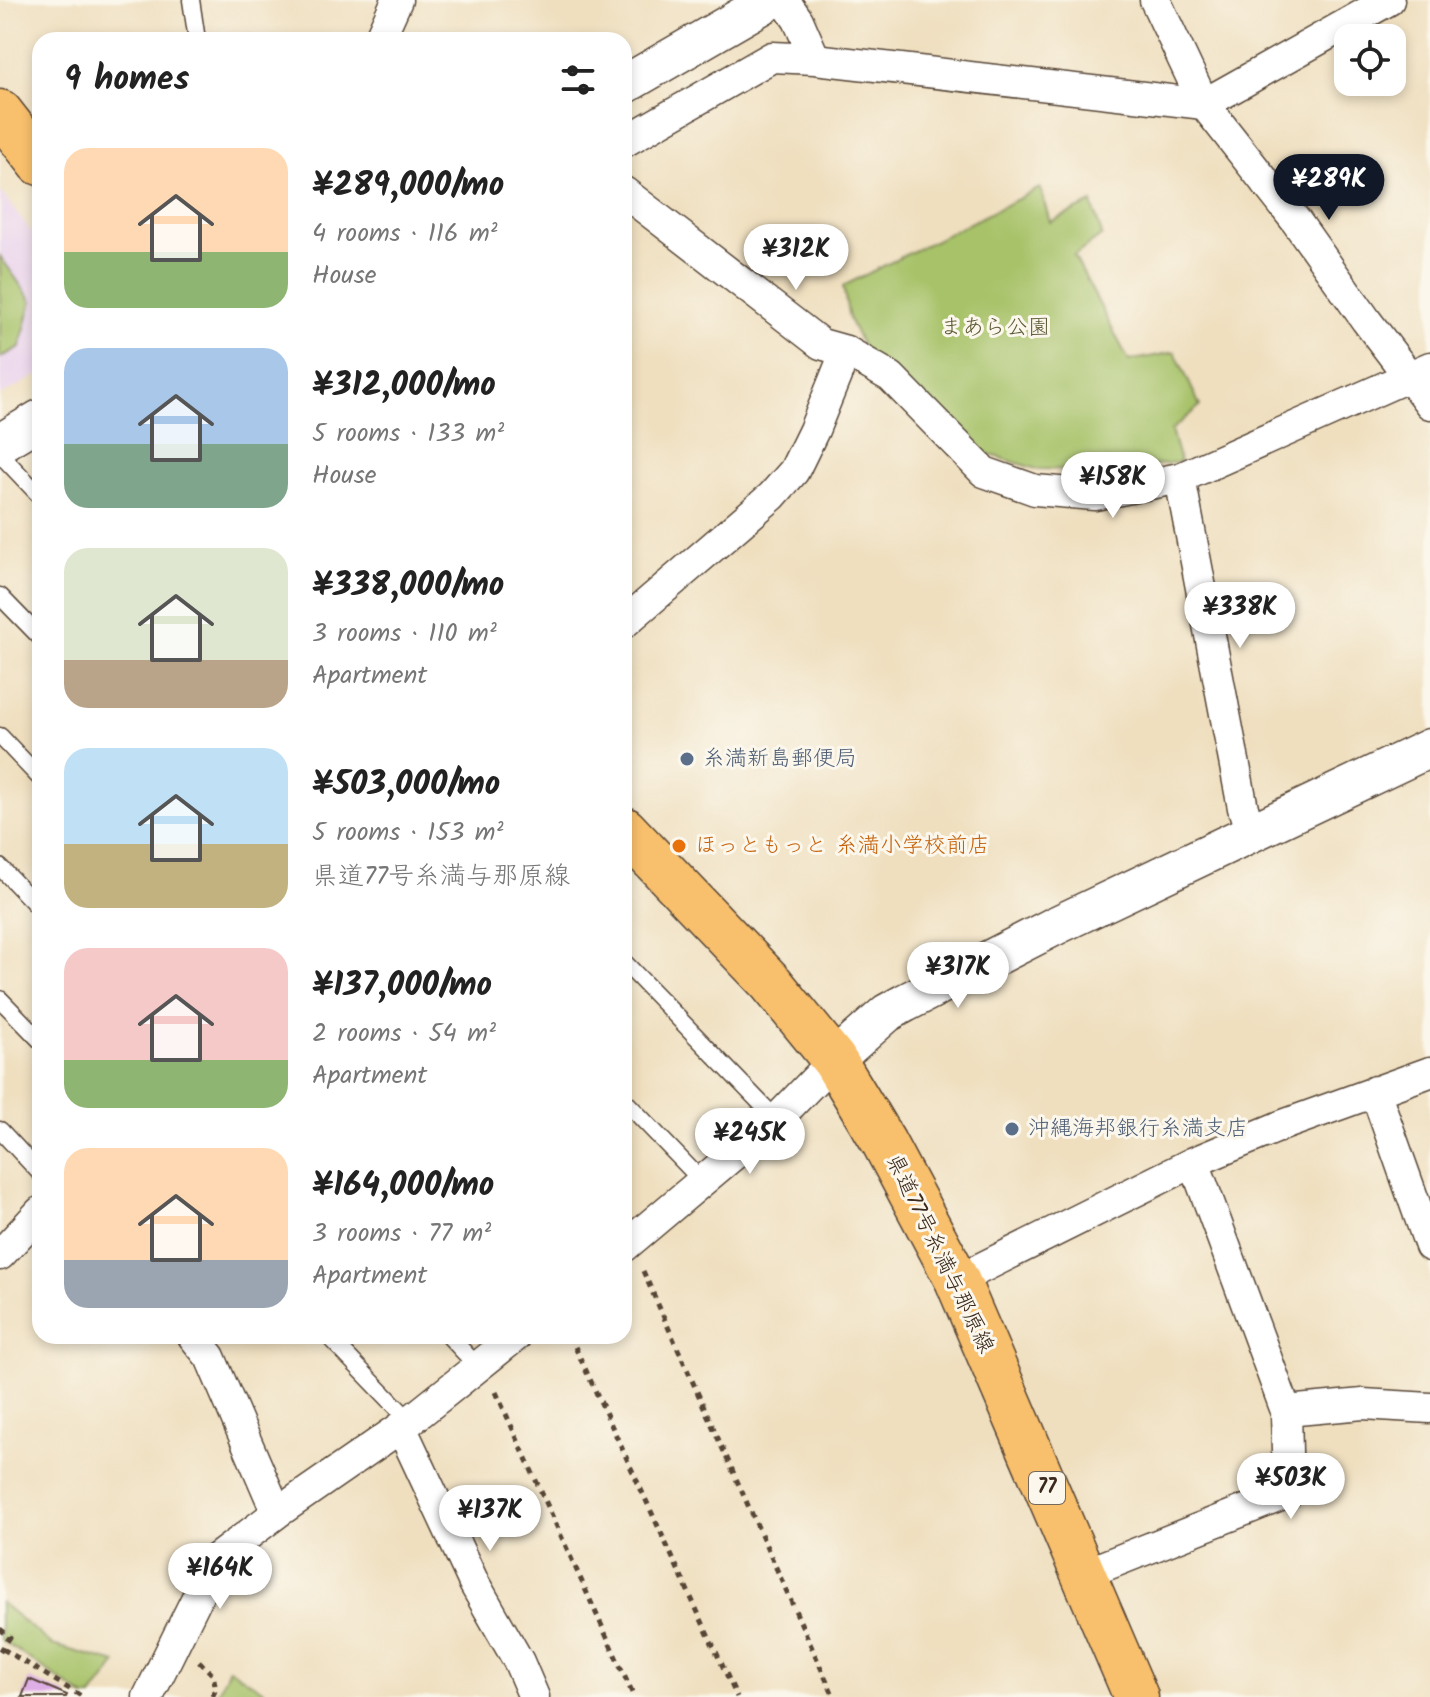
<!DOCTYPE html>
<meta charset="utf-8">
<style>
:root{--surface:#fff;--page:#f6f6f6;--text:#222;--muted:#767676;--accent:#111827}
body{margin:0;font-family:Kalam,"Klee One",sans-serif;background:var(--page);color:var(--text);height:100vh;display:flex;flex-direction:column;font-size:30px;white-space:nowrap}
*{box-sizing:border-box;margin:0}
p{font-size:26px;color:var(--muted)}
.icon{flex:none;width:44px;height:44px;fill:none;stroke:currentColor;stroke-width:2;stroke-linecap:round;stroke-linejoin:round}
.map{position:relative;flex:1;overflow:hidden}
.panel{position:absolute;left:32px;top:32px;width:600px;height:1312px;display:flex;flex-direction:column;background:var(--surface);border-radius:24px;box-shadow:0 4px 12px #0003}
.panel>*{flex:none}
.controls{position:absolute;left:1334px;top:24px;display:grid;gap:16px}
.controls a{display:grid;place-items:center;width:72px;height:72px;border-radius:16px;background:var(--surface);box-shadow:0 4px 12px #0003;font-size:40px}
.price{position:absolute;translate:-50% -68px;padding:0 18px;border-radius:28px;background:#fff;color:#222;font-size:26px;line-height:52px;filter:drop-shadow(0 2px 4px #0008)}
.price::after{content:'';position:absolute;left:50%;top:48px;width:24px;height:18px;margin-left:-12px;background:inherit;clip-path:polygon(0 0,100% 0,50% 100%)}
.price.current{background:var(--accent);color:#fff}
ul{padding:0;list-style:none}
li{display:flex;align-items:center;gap:24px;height:200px;padding:0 32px}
li span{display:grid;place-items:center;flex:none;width:224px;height:160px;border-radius:24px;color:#555}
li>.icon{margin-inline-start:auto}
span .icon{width:96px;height:96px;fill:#fffc;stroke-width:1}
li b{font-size:34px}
h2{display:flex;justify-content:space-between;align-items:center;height:96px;padding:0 32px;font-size:34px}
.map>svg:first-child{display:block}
.built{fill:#e9d2ed}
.green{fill:#a7c269;stroke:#717644;stroke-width:2}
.building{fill:#dca9e5}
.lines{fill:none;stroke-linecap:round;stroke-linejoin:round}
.service-casing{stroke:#564536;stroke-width:19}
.minor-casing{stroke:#564536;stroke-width:33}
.tertiary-casing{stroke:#564536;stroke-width:41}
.primary-casing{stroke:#564536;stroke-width:47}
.path{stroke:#564536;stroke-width:5;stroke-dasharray:6 6;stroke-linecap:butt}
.service{stroke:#fff;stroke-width:16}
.minor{stroke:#fff;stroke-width:30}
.tertiary{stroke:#fff;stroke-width:38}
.primary{stroke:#f8bf6c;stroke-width:44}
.service-dot{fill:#5c6f8a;stroke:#fbf7ec;stroke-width:3}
.food-dot{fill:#e8710a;stroke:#fbf7ec;stroke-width:3}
.labels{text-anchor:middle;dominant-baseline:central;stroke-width:6;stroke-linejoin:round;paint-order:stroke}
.shield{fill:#fbf7ec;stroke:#75685c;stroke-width:2}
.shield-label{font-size:20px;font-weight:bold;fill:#3b2a1e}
.park-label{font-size:22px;fill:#5b5834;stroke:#fbf7ec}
.service-label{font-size:22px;fill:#4e5e75;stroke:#fbf7ec;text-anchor:start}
.food-label{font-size:22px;fill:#c56008;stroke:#fbf7ec;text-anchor:start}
.street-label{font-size:22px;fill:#3b2a1e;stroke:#fbf7ec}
</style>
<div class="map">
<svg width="1430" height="1697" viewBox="0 0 1430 1697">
<rect width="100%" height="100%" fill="#fbf7ec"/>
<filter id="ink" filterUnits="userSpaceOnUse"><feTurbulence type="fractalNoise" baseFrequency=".0125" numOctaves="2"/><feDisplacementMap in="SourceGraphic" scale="16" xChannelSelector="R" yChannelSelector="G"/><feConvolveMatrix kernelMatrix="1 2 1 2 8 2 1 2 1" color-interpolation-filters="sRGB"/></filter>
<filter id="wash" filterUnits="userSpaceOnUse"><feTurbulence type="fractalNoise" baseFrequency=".006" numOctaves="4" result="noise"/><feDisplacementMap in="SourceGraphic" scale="32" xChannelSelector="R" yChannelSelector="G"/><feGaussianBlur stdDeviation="1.8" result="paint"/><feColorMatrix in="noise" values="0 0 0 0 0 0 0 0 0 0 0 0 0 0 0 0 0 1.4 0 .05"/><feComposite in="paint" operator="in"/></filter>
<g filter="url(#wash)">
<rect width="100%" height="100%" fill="#efdfbf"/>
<path class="built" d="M0 191 40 243V374L0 396Z"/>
<path class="green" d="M1040 188 1050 222 1092 203 1102 235 1074 256 1129 361 1175 352 1200 406 1171 430 1180 462 1114 470 1036 469 972 449 866 354 849 319 843 286Z
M0 256 32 301 20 347 0 358Z
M0 1602 52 1645 117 1663 92 1697H85L0 1639Z
M229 1668 273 1697H216Z"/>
<g id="blocks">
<path class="building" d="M29 1679 67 1695 66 1697H22Z"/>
</g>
</g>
<g filter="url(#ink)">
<use href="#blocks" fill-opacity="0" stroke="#564536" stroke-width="2"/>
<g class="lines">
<defs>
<path id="service" d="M191 0 197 40
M0 454 40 496
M0 596 40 637
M0 736 40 778
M0 867 40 909
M624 962 776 1119
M0 999 40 1040
M624 1100 702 1181
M0 1130 40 1173
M328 1336 410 1421
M449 1336 478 1367"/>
<path id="minor" d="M784 0 798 20 815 59
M1155 0 1204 104 1296 221 1366 320 1430 404
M379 40 397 0
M624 142 772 57 815 59 1204 104 1389 0
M624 192 821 344 846 351 814 430 794 471 772 496 624 623
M846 351 891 377 984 472 1035 490 1095 495 1180 478 1430 367
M1180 478 1243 808 1251 833
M1375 1091 1430 1246
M1194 1162 1286 1411
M624 1247 782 1114 834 1060
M0 1255 40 1212
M957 1280 1194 1162 1283 1125 1430 1072
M193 1336 210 1357 277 1513
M401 1427 474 1583 519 1662 534 1697
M1084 1574 1288 1493 1286 1411 1363 1404 1430 1408
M148 1697 216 1559 277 1513 410 1421 516 1336"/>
<path id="tertiary" d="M624 85 771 0
M0 443 40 419
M834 1060 887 1013 905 1003 1057 925 1430 748"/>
<path id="primary" d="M0 112 40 163
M624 829 771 983 834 1060 884 1143 957 1280 1136 1697"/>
</defs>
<use href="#service" class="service-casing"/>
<use href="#minor" class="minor-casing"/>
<use href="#tertiary" class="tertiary-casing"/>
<use href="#primary" class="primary-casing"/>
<path class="path" d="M643 1271 834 1697
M570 1336 737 1697
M496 1392 634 1697
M0 1629 10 1637 0 1652
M3 1649 83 1697
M199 1661 213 1675 216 1689 212 1697"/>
<use href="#service" class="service"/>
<use href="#minor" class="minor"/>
<use href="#tertiary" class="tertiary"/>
<use href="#primary" class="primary"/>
</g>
</g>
<g class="service-dot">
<circle cx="687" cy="759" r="8"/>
<circle cx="1012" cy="1129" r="8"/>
</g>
<circle class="food-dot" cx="679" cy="846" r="8"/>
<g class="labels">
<rect class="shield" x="1029" y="1472" width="36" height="32" rx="6"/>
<g class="shield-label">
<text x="1047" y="1488">77</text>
</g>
<g class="park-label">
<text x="995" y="328">まあら公園</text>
</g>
<g class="service-label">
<text x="703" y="759">糸満新島郵便局</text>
<text x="1028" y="1129">沖縄海邦銀行糸満支店</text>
</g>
<g class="food-label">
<text x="695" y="846">ほっともっと 糸満小学校前店</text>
</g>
<g class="street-label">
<text transform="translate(939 1254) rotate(64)">県道77号糸満与那原線</text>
</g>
</g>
</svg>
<div class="controls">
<a><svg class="icon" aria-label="locate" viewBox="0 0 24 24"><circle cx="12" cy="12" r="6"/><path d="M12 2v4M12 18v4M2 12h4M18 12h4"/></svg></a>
</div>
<b class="price current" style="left:1329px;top:222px">¥289K</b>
<b class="price" style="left:796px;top:292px">¥312K</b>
<b class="price" style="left:1113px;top:520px">¥158K</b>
<b class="price" style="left:1240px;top:650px">¥338K</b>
<b class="price" style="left:958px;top:1010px">¥317K</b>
<b class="price" style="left:750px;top:1176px">¥245K</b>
<b class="price" style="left:1291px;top:1521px">¥503K</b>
<b class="price" style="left:490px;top:1553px">¥137K</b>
<b class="price" style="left:220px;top:1611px">¥164K</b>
<section class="panel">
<h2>9 homes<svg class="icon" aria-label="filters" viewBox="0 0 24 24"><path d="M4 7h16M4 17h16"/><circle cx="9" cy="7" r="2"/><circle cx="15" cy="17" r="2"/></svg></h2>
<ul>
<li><span style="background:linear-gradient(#ffd9b3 65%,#8fb573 0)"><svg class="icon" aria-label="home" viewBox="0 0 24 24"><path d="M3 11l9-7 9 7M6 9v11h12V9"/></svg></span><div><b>¥289,000/mo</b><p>4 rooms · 116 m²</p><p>House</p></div></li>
<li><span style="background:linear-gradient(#a9c7e8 60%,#7fa58c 0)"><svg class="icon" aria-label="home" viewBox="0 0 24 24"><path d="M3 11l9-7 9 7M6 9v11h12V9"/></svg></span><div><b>¥312,000/mo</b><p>5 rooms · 133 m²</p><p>House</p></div></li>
<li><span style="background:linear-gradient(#dfe7d0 70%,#b9a48a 0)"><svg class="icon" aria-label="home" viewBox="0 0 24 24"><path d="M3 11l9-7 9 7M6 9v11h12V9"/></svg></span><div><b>¥338,000/mo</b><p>3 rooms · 110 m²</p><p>Apartment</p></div></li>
<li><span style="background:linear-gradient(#bfe0f5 60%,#c2b280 0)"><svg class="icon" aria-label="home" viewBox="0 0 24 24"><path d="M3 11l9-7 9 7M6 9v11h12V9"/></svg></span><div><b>¥503,000/mo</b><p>5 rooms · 153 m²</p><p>県道77号糸満与那原線</p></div></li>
<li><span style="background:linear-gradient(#f6c9c9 70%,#8fb573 0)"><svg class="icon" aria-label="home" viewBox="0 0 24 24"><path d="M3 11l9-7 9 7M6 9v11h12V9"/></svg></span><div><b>¥137,000/mo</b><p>2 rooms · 54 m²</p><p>Apartment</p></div></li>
<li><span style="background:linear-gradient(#ffd9b3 70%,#9aa5b1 0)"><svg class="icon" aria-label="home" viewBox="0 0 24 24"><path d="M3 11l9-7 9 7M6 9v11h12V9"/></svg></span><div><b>¥164,000/mo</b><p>3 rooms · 77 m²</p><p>Apartment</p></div></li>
</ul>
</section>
</div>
